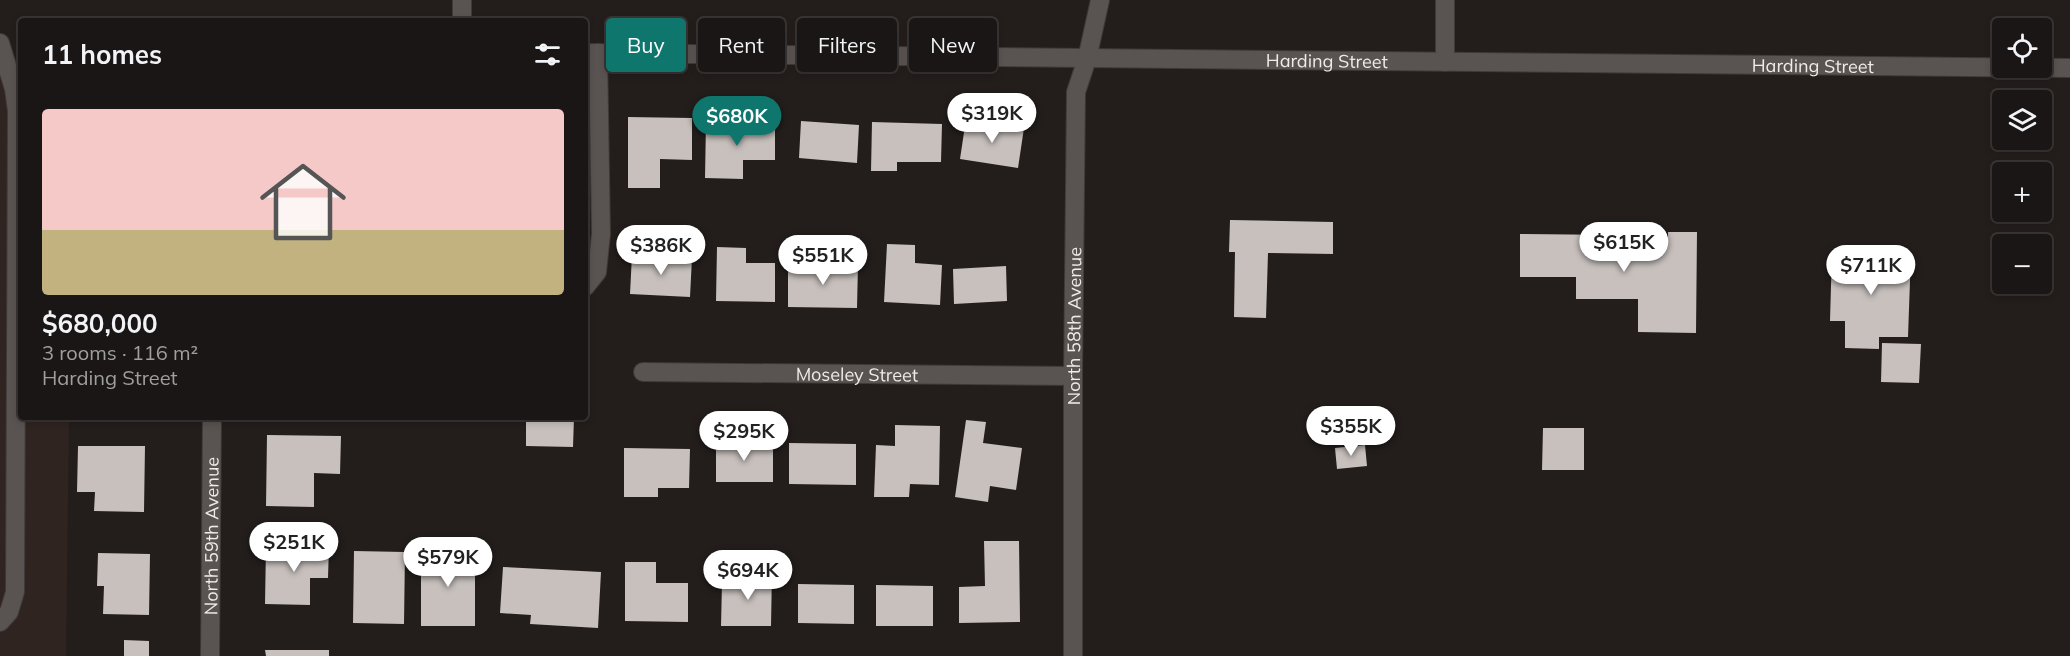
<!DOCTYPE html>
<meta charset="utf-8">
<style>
:root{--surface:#1a1615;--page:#272322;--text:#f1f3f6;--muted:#9f9fa0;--line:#383534;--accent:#0f766e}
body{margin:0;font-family:Mulish,sans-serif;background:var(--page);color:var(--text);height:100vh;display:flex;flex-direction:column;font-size:22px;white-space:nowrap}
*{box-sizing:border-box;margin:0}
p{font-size:20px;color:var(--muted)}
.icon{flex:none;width:33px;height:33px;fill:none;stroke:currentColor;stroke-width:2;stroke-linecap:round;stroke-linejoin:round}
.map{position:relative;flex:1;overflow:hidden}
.drawer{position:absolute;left:18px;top:18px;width:570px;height:402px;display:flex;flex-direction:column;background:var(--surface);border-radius:6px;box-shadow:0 3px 9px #0003,0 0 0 2px var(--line)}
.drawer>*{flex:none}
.top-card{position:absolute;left:606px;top:18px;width:570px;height:54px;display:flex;gap:12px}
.controls{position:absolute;left:1992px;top:18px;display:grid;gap:12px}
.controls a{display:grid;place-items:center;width:60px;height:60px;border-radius:6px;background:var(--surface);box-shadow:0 3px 9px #0003,0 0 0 2px var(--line);font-size:30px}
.price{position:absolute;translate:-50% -51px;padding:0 14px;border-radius:21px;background:#fff;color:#222;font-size:20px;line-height:39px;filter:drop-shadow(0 2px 3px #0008)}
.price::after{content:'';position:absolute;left:50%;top:36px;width:18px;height:14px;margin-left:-9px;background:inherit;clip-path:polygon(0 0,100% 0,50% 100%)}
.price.on{background:var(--accent);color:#fff}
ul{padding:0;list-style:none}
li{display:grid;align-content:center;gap:12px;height:318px;padding:0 24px}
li+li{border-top:2px solid var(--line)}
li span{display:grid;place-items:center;height:186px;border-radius:6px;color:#555}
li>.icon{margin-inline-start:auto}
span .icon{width:108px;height:108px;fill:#fffc;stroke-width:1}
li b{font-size:26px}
h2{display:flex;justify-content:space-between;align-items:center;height:72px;padding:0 24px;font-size:26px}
.chip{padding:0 21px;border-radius:6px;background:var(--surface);box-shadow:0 3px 9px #0003,0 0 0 2px var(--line);font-size:21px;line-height:54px}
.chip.on{background:var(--accent);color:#fff}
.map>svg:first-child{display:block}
.built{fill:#302421}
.building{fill:#c7c0bd}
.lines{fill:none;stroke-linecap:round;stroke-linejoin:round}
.minor-casing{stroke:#3f3a39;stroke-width:20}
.minor{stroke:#595351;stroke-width:18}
.labels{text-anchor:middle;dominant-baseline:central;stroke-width:6;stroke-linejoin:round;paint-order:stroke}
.street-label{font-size:18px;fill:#efebea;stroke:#0b0908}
</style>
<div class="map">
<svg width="2070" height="656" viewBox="0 0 2070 656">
<rect width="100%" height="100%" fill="#231e1c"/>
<path class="built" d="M0 78H21V417H69L66 656H0Z"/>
<path class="building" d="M628 117 692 118V160L660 159V188H628Z
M966 119 1024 128 1018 168 960 159Z
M706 121 775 123V160H743V179L705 178Z
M801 121 859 125 857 163 799 158Z
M872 122 942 124 941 162H897V171H871Z
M1230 220 1333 222V254L1268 253 1266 318 1234 317 1235 252H1229Z
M1668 232H1697L1696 333 1638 332V299H1576V277H1520V234L1618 235 1617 243H1668Z
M887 244 915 245V263L942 265 940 305 884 302Z
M717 247 746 248V263H775V302L716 301Z
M1832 251 1911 253 1908 337H1879V349L1845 348V321H1830Z
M632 255 692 258 690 297 630 294Z
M788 264H858L857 308 788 307Z
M1006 266 1007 301 954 304 953 269Z
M1882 343 1921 344 1919 383 1881 382Z
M510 417H574L573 447 526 446V419H510Z
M966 420 986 422 983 443 1022 448 1016 490 990 486 988 502 955 497Z
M895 425 940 426 939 485 910 484 909 497H874L876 445 895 446Z
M1543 428H1584V470H1542Z
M267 435 341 436 340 474 314 473V507L266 506Z
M716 442 773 443V482H716Z
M789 443 856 444V485L789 484Z
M1365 445 1367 466 1337 469 1335 448Z
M78 446H145L144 512 94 511 95 492H77Z
M624 448 690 449 689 488H658V497H624Z
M984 541H1019L1020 622 959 623V587L985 586Z
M266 546H329L328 578H310V605L265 604Z
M354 551 405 552 404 624 353 623Z
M421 551H475V626H421Z
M98 553 150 554 149 615 103 614 104 586H97Z
M625 562H656V583H688V622L625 621Z
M503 567 601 572 598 628 530 624 531 615 500 613Z
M748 571H772L771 626H721L722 583 748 584Z
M798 584 854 585V624L798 623Z
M876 585 933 586V626H876Z
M124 640 149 641V656H124Z
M265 650H329V656H266Z"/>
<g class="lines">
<defs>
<g id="minor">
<path d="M1445 0V62"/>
<path d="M462 21V0"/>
<path d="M0 43 14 89 17 111 15 592 9 612 0 622"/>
<path id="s1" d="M585 53 2070 68"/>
<path d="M585 287 597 272 601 234 598 53"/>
<path id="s2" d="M643 372 1073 376"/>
<path id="s3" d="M210 656 212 417"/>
<path id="s4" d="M1073 656V376L1076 92 1087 59 1100 0"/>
</g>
</defs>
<use href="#minor" class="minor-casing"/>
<use href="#minor" class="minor"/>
</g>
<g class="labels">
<g class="street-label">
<text stroke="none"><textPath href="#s1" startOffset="742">Harding Street</textPath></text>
<text stroke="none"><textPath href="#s1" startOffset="1228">Harding Street</textPath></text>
<text stroke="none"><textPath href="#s4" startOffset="330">North 58th Avenue</textPath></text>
<text stroke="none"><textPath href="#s2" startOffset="214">Moseley Street</textPath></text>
<text stroke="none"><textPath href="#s3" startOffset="120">North 59th Avenue</textPath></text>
</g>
</g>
</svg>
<div class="controls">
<a><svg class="icon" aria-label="locate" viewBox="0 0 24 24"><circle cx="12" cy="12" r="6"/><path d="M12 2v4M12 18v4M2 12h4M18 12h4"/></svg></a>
<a><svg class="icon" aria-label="layers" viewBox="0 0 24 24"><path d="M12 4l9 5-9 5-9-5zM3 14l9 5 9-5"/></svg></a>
<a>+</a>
<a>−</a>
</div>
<b class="price" style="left:992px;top:144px">$319K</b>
<b class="price on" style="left:737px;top:147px">$680K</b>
<b class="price" style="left:1624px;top:273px">$615K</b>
<b class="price" style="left:661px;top:276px">$386K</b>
<b class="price" style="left:823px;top:286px">$551K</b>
<b class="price" style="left:1871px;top:296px">$711K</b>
<b class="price" style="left:1351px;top:457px">$355K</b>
<b class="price" style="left:744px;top:462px">$295K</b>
<b class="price" style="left:294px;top:573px">$251K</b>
<b class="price" style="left:448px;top:588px">$579K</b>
<b class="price" style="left:748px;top:601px">$694K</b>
<div class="top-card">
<a class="chip on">Buy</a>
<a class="chip">Rent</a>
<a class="chip">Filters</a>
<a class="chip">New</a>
</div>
<section class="drawer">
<h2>11 homes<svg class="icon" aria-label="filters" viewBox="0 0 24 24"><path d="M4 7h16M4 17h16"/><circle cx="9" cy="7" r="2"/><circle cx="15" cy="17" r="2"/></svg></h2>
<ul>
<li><span style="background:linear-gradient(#f6c9c9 65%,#c2b280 0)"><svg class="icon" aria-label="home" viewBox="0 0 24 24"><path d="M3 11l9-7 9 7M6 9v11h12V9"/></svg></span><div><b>$680,000</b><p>3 rooms · 116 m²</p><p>Harding Street</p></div></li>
</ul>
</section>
</div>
